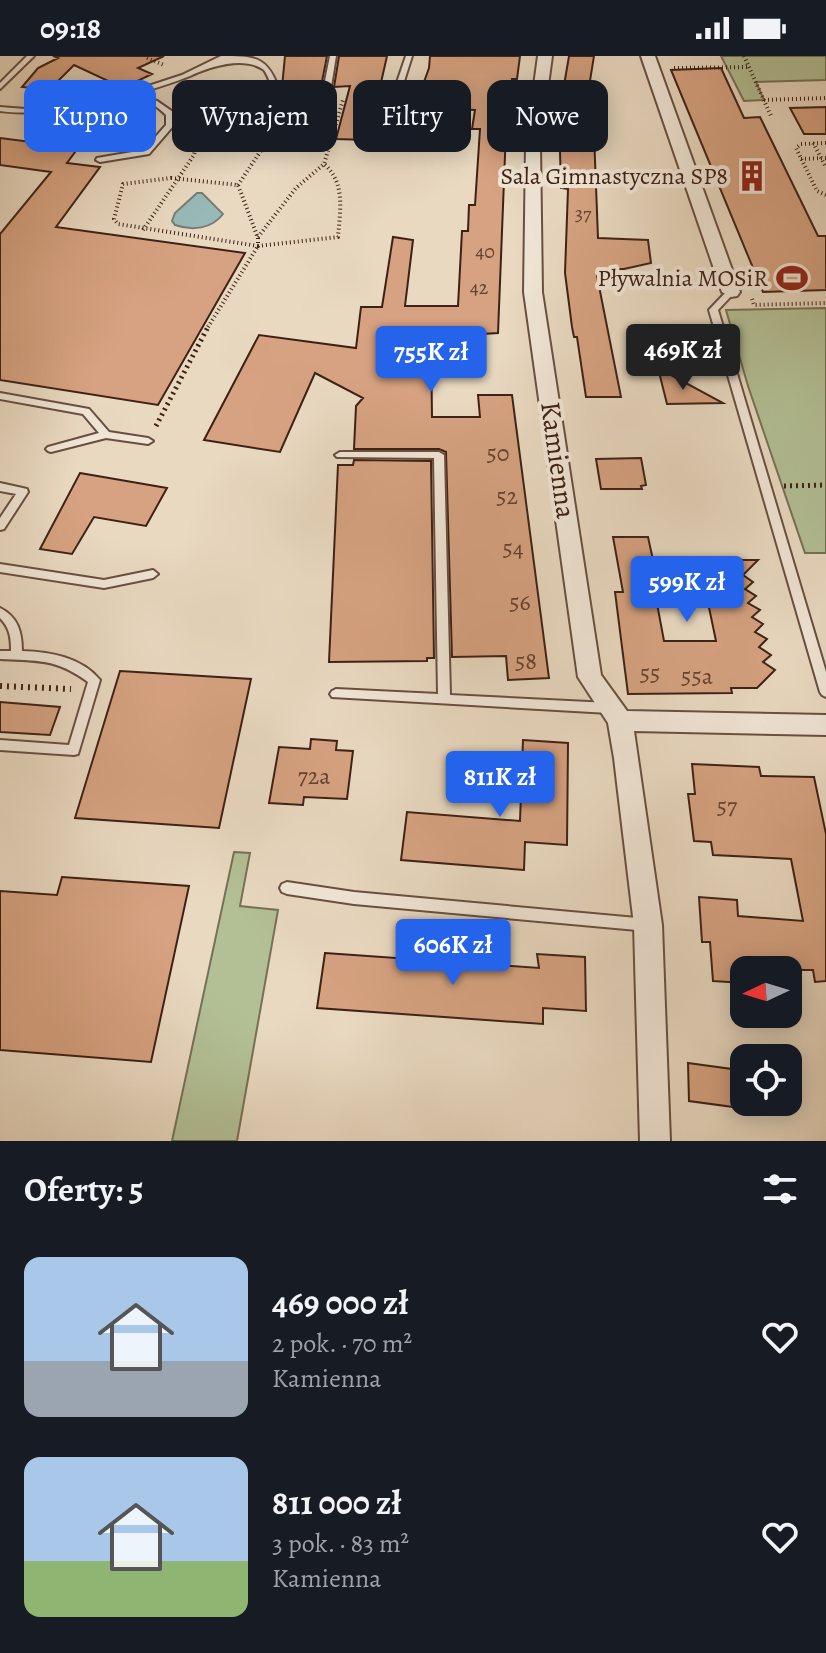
<!DOCTYPE html>
<html lang="pl">
<meta charset="utf-8">
<style>
:root{--surface:#171b24;--page:#20242c;--text:#f1f3f6;--muted:#9ea1a6;--accent:#2563eb}
body{margin:0;font-family:Alegreya,serif;background:var(--page);color:var(--text);height:100vh;display:flex;flex-direction:column;font-size:30px;white-space:nowrap}
*{box-sizing:border-box;margin:0}
p{font-size:26px;color:var(--muted)}
.icon{flex:none;width:44px;height:44px;fill:none;stroke:currentColor;stroke-width:2;stroke-linecap:round;stroke-linejoin:round}
.map{position:relative;height:1085px;overflow:hidden}
.drawer{display:flex;flex-direction:column;background:var(--surface);flex:1}
.drawer>*{flex:none}
.top-card{position:absolute;left:24px;top:24px;width:778px;height:72px;display:flex;gap:16px}
.needle{width:52px;rotate:266deg}
.controls{position:absolute;left:730px;top:900px;display:grid;gap:16px}
.controls a{display:grid;place-items:center;width:72px;height:72px;border-radius:16px;background:var(--surface);box-shadow:0 4px 20px #0003;font-size:40px}
.price{position:absolute;translate:-50% -68px;padding:0 18px;border-radius:8px;background:var(--accent);color:#fff;font-size:26px;line-height:52px;filter:drop-shadow(0 2px 4px #0008)}
.price::after{content:'';position:absolute;left:50%;top:48px;width:24px;height:18px;margin-left:-12px;background:inherit;clip-path:polygon(0 0,100% 0,50% 100%)}
.price.on{background:#222;color:#fff}
ul{padding:0;list-style:none}
li{display:flex;align-items:center;gap:24px;height:200px;padding:0 24px}
li span{display:grid;place-items:center;flex:none;width:224px;height:160px;border-radius:16px;color:#555}
li>.icon{margin-inline-start:auto}
span .icon{width:96px;height:96px;fill:#fffc;stroke-width:1}
li b{font-size:34px}
h2{display:flex;justify-content:space-between;align-items:center;height:96px;padding:0 24px;font-size:34px}
.tag{padding:0 28px;border-radius:16px;background:var(--surface);box-shadow:0 4px 20px #0003;font-size:28px;line-height:72px}
.tag.on{background:var(--accent);color:#fff}
.status{display:flex;justify-content:space-between;align-items:center;height:56px;padding:0 40px;background:var(--surface);direction:ltr}
.status svg{height:22px;fill:currentColor}
.map>svg:first-child{display:block}
.green{fill:#b3c096;stroke:#787056;stroke-width:2}
.water{fill:#98b9b8;stroke:#747c77;stroke-width:2}
.building{fill:#d6a281;stroke:#3e2116;stroke-width:2;fill-rule:evenodd}
.lines{fill:none;stroke-linecap:round;stroke-linejoin:round}
.lane-casing{stroke:#694f41;stroke-width:4}
.street-casing{stroke:#694f41;stroke-width:4}
.path-far2{stroke:#3e2116;stroke-width:4;stroke-dasharray:1 3;stroke-linecap:butt}
.path-far1{stroke:#3e2116;stroke-width:5;stroke-dasharray:2 4;stroke-linecap:butt}
.path{stroke:#3e2116;stroke-width:6;stroke-dasharray:2 5;stroke-linecap:butt}
.lane{fill:#f1e6d7;fill-rule:evenodd}
.street{fill:#f1e6d7;fill-rule:evenodd}
.labels{text-anchor:middle;dominant-baseline:central;stroke-width:8;stroke-linejoin:round;paint-order:stroke}
.far-number-label{font-size:20px;fill:#644131}
.far-poi-label{font-size:24px;fill:#3e2116;stroke:#f1e6d7;text-anchor:end}
.number-label{font-size:24px;fill:#644131}
.street-label{font-size:28px;fill:#3e2116;stroke:#f1e6d7}
</style>
<div class="status"><b>09:18</b><svg viewBox="0 0 49 12"><path d="M0 12V9h3v3zM5 12V6h3v6zM10 12V3h3v9zM15 12V0h3v12zM26 1h20v11H26zM47 4h2v5h-2z"/></svg></div>
<div class="map">
<svg width="826" height="1085" viewBox="0 0 826 1085">
<rect width="100%" height="100%" fill="#e9d9c1"/>
<filter id="stains"><feTurbulence type="fractalNoise" baseFrequency=".0025" numOctaves="4"/><feColorMatrix values="0 0 0 0 .2 0 0 0 0 .09 0 0 0 0 .02 0 0 0 .5 -.17"/></filter>
<radialGradient id="worn" r=".72"><stop offset=".6" stop-color="#630" stop-opacity="0"/><stop offset="1" stop-color="#630" stop-opacity=".3"/></radialGradient>
<path class="green" d="M721 0H826V24L756 26 764 44 744 45Z
M826 252V497H805L748 330 726 254Z
M234 796 250 797 240 850 278 854 237 1085H172Z"/>
<path class="water" d="M197 137H202L223 158C212 173 192 175 175 169L172 165 175 157Z"/>
<path class="building" d="M53 0H164L138 12 152 18 123 32 74 9 49 34 22 31 38 12 58 2Z
M285 0H327L321 31H282Z
M339 0H387L368 84 336 83 350 30 334 31Z
M430 0H520L517 23H512L506 74 498 277 431 281 432 361H480L478 339H512L549 622 508 624 506 600 452 601 446 396 439 393H354L356 350 363 342 315 317 280 396 204 384 259 279 356 292 361 251H382L393 181 413 184 405 250H458L462 175H468L469 149H475L480 73H472L475 54 415 51 429 12Z
M569 0H594L588 37H591L590 52H593L598 182 648 184 651 207 624 213H601V218L597 220 621 341H586L577 281H574L572 271 565 217 568 133 561 132 559 59Z
M721 12 744 62 760 61 818 180H826V234L763 236 671 14Z
M826 51V78H804L790 52Z
M0 82 78 92 67 107 100 111 56 171 245 197 158 349 0 324V178L51 116 0 109Z
M658 312 723 347 667 348Z
M641 402 646 429 641 430 642 433H601L596 403Z
M354 404 431 405 434 602H427V605L329 606 338 409H353Z
M80 417 167 432 146 470 94 461 72 498 40 493Z
M613 481H648L653 504H758L743 519 753 526 745 533 756 540 748 547 760 554 752 561 763 568 755 576 767 583 759 591 771 599 763 606 775 614 757 632H731L732 637 628 638 615 536H623ZM655 537H706L716 585H664Z
M120 615 251 623 219 772 75 762Z
M0 646 60 651 50 679 0 676Z
M311 683 337 685 336 694 353 695 347 743 304 741 303 749 269 747 279 691 310 693Z
M523 684 568 687 567 789 525 786 524 814 401 804 407 756 520 765Z
M692 708 759 711 761 720 814 721 826 778V925L815 926 813 914H744V927L713 925 710 886H702L699 841 737 844 738 860 803 865 791 803 713 799 711 786 694 785 688 738H695Z
M62 821 189 830 151 1006 0 994V835L57 839Z
M325 897 539 912 537 898 585 901 586 955 543 952V968L317 952Z
M688 1007 739 1014 741 1052 689 1045Z"/>
<g class="lines">
<defs>
<path id="lane" d="M27 0H34L0 33V27Z
M221 0C254 0 268 0 279 34L323 35 330 0H336L330 37 326 39 274 37C271 30 269 21 264 14 245 0 211 10 190 20 173 27 154 32 137 38L157 45 173 56 174 69 149 98 100 106 96 104 97 102 144 94 166 69V59C162 55 156 50 151 47 118 31 78 49 44 55 29 57 15 57 0 55V51L25 53 100 39 127 37 182 19Z
M406 0H412L387 79 380 81 379 79Z
M731 233 735 236 718 254 826 616V641L822 639 820 636 709 254 728 234Z
M0 337 89 353 109 376 148 382 153 385 148 388 106 382 51 396 48 395 46 393 48 391 99 377 83 358 0 343Z
M340 396H439L444 399 450 639 609 647 613 649 615 652 613 655 609 657 332 641 330 638 332 635 336 633 438 638 434 402 337 401 335 399Z
M0 427 27 433 28 436 4 473 0 474V462L16 438 0 435Z
M0 508 104 524 153 514 158 518 153 522 104 532 0 516Z
M0 552C18 561 22 576 22 595 50 596 81 601 100 624L78 698 74 699 0 694V684L69 689 88 626C56 602 37 605 0 603V595H11C11 582 10 572 0 562Z
M287 826 354 836 648 863 653 865 655 869 653 873 648 875 354 848 287 838 282 836 280 832 282 828Z"/>
<path id="street" d="M538 0H552L540 88 542 236 601 619 627 655 826 659V679L634 675 662 869 670 1085H640L634 869 614 702 608 667 578 621 524 236 526 88Z
M641 0H655L740 236 737 240 731 241 722 236Z"/>
</defs>
<use href="#lane" class="lane-casing"/>
<use href="#street" class="street-casing"/>
<path class="path-far2" d="M744 0 771 60
M147 2 164 9
M674 12 749 11
M177 40 231 49
M764 44 826 42
M186 67 221 62 233 48 263 39
M813 87 826 111
M826 87 801 88 796 92 817 135 826 139
M801 103 826 102
M171 122 238 129 258 182V190L118 168 114 163 123 128Z
M238 129 270 81 275 48
M143 174 194 99 197 85 189 67
M258 181 296 132 324 108 343 44
M258 190 338 181C340 155 346 127 324 108
M752 243 754 249 826 247
M208 271 258 190"/>
<path class="path-far1" d="M156 370 209 269
M784 430 826 429"/>
<path class="path" d="M0 630 71 633"/>
<use href="#lane" class="lane"/>
<use href="#street" class="street"/>
</g>
<defs>
<symbol id="building-bare" viewBox="-9 -9 18 18"><path d="M-4-6H4V6H1V3H-1V6H-4ZM-2.5-4.3h1.7v1.8h-1.7ZM.8-4.3h1.7v1.8H.8ZM-2.5-1h1.7V.8h-1.7ZM.8-1h1.7V.8H.8Z" fill="#8f2418" stroke="#f1e6d7" stroke-width="2.5" paint-order="stroke"/></symbol>
<symbol id="stadium-bare" viewBox="-9 -9 18 18"><path d="M0-5a6.5 5 0 1 0 0 10a6.5 5 0 1 0 0-10ZM-3.5-1.8h7v3.6h-7Z" fill="#8f2418" stroke="#f1e6d7" stroke-width="2.5" paint-order="stroke"/></symbol>
</defs>
<g fill-rule="evenodd">
<use href="#building-bare" x="730" y="98" width="44" height="44"/>
<use href="#stadium-bare" x="770" y="200" width="44" height="44"/>
</g>
<g class="labels">
<g class="far-number-label">
<text x="583" y="157">37</text>
<text x="485" y="195">40</text>
<text x="479" y="231">42</text>
</g>
<g class="far-poi-label">
<text x="728" y="120">Sala Gimnastyczna SP8</text>
<text x="768" y="222">Pływalnia MOSiR</text>
</g>
<g class="number-label">
<text x="498" y="397">50</text>
<text x="507" y="440">52</text>
<text x="513" y="492">54</text>
<text x="520" y="546">56</text>
<text x="526" y="605">58</text>
<text x="650" y="617">55</text>
<text x="697" y="620">55a</text>
<text x="314" y="720">72a</text>
<text x="727" y="750">57</text>
</g>
<g class="street-label">
<text transform="translate(558 404) rotate(82)">Kamienna</text>
</g>
</g>
<rect width="100%" height="100%" filter="url(#stains)"/>
<rect width="100%" height="100%" fill="url(#worn)"/>
</svg>
<div class="controls">
<a><svg class="needle" viewBox="-14 -14 28 28"><path d="M0-13l5 13h-10z" fill="#e53935"/><path d="M0 13l5-13h-10z" fill="#9ea1a6"/></svg></a>
<a><svg class="icon" aria-label="locate" viewBox="0 0 24 24"><circle cx="12" cy="12" r="6"/><path d="M12 2v4M12 18v4M2 12h4M18 12h4"/></svg></a>
</div>
<b class="price on" style="left:683px;top:336px">469K zł</b>
<b class="price" style="left:431px;top:338px">755K zł</b>
<b class="price" style="left:687px;top:568px">599K zł</b>
<b class="price" style="left:500px;top:763px">811K zł</b>
<b class="price" style="left:453px;top:931px">606K zł</b>
<div class="top-card">
<a class="tag on">Kupno</a>
<a class="tag">Wynajem</a>
<a class="tag">Filtry</a>
<a class="tag">Nowe</a>
</div>
</div>
<section class="drawer">
<h2>Oferty: 5<svg class="icon" aria-label="filters" viewBox="0 0 24 24"><path d="M4 7h16M4 17h16"/><circle cx="9" cy="7" r="2"/><circle cx="15" cy="17" r="2"/></svg></h2>
<ul>
<li><span style="background:linear-gradient(#a9c7e8 65%,#9aa5b1 0)"><svg class="icon" aria-label="home" viewBox="0 0 24 24"><path d="M3 11l9-7 9 7M6 9v11h12V9"/></svg></span><div><b>469 000 zł</b><p>2 pok. · 70 m²</p><p>Kamienna</p></div><svg class="icon" aria-label="heart" viewBox="0 0 24 24"><path d="M12 20l-8-8c-3-5 5-10 8-4 3-6 11-1 8 4z"/></svg></li>
<li><span style="background:linear-gradient(#a9c7e8 65%,#8fb573 0)"><svg class="icon" aria-label="home" viewBox="0 0 24 24"><path d="M3 11l9-7 9 7M6 9v11h12V9"/></svg></span><div><b>811 000 zł</b><p>3 pok. · 83 m²</p><p>Kamienna</p></div><svg class="icon" aria-label="heart" viewBox="0 0 24 24"><path d="M12 20l-8-8c-3-5 5-10 8-4 3-6 11-1 8 4z"/></svg></li>
</ul>
</section>
